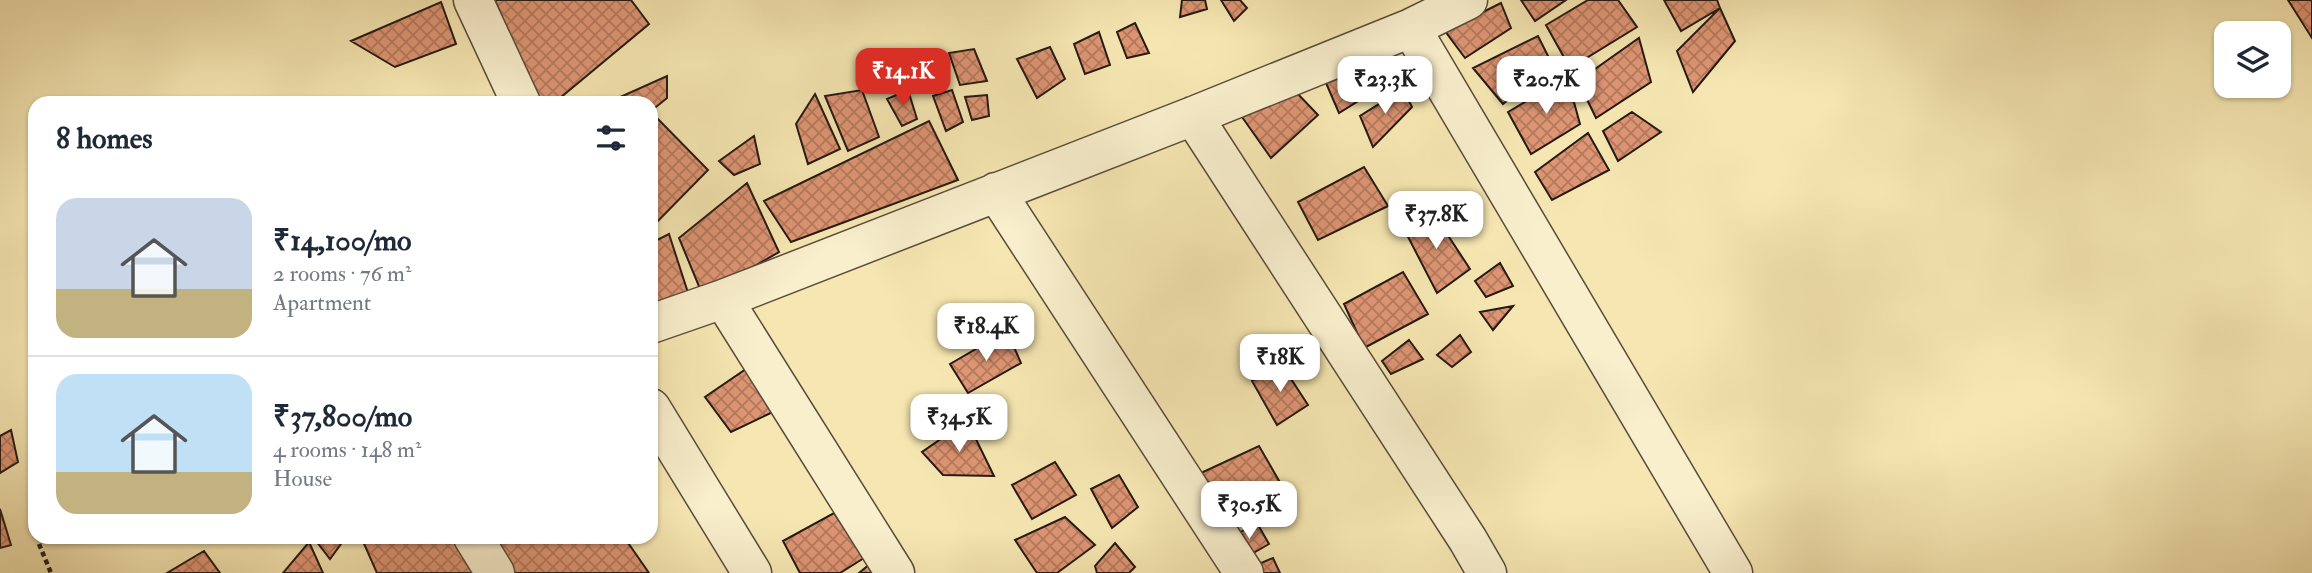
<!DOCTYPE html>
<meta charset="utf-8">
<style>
:root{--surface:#fff;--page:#f2f2f3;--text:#1f2937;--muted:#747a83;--line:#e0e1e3;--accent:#d93025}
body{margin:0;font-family:"IM FELL Double Pica",serif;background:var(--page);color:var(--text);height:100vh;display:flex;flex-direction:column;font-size:26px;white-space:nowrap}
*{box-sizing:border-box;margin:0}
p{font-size:23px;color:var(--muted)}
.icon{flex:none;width:38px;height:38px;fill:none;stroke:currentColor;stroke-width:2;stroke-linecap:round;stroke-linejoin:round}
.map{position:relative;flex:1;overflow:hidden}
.side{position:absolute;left:28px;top:96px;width:630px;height:448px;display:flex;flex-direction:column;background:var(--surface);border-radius:21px;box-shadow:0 2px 5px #0004}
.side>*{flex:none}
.buttons{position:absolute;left:2214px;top:21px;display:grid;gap:14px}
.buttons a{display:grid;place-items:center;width:77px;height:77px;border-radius:14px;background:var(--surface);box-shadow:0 2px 5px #0004;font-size:35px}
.price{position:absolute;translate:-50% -60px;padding:0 16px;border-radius:14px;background:#fff;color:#222;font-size:23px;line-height:46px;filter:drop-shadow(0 2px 4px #0008)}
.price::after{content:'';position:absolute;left:50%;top:42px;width:21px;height:16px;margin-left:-10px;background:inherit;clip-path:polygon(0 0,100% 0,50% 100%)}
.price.on{background:var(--accent);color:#fff}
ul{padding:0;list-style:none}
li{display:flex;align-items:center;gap:21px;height:175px;padding:0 28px}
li+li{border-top:2px solid var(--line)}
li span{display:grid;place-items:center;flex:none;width:196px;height:140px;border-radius:21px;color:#555}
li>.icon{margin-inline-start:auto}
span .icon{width:84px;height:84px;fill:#fffc;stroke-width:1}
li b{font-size:30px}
h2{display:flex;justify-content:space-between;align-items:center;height:84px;padding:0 28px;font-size:30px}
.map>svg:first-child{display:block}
.building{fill:url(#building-cross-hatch);stroke:#251914;stroke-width:2}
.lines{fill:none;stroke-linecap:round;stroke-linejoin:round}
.minor-casing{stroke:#594c3c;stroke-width:41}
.path{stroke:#251914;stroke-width:4.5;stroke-dasharray:5 3.5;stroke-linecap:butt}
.minor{stroke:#f9efcd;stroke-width:38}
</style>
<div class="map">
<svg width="2312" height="573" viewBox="0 0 2312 573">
<defs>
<pattern id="building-cross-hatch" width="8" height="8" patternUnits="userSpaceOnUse" patternTransform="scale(1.75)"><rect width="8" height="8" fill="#de9573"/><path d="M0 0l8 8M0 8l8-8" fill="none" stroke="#b4795d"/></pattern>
</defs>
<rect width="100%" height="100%" fill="#f6e7b2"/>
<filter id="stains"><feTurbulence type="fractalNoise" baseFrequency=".00286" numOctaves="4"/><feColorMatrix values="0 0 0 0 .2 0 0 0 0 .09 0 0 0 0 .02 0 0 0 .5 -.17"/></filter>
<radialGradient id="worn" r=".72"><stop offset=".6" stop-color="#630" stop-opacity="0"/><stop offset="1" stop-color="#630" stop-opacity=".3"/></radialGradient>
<path class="building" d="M495 0H631L649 24 554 103H536Z
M1182 0H1205L1207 9 1180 17Z
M1221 0H1240L1247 8 1234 21Z
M1521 0H1566L1535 21Z
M1588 0H1618L1637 27 1570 68 1546 25Z
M1664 0H1717L1720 8 1681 31Z
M2288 0H2312V38Z
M441 2 456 44 395 67 351 41Z
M1501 3 1511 28 1465 58 1445 31Z
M1720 8 1735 41 1693 92 1677 51Z
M1135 23 1149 53 1127 58 1117 32Z
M1099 32 1110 65 1085 74 1074 44Z
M1538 36 1552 64 1503 104 1473 68Z
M1639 38 1651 82 1596 118 1578 81Z
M1050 47 1065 79 1037 98 1017 59Z
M974 49 987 81 960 85 949 53Z
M1380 63 1392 80 1339 113 1326 83Z
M667 76V98L651 111V103H607Z
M1567 77 1580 124 1531 154 1508 112Z
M1403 89 1412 107 1373 147 1360 116Z
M862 90 879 137 848 151 825 96Z
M908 90 917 119 902 126 887 99Z
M952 90 963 122 946 131 933 96Z
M1295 91 1318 115 1271 158 1242 117Z
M815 94 840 149 808 164 796 124Z
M987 95 989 116 972 120 965 97Z
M1632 112 1661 132 1618 161 1603 131Z
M654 115 708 170 651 228V117Z
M929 121 958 180 791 242 764 201Z
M1588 133 1609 170 1552 200 1535 172Z
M754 136 760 164 734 175 719 161Z
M1364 167 1388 206 1318 240 1298 202Z
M747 183 779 252 703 296 679 238Z
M1430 208 1470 269 1437 293 1404 229Z
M669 234 690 299 651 314V243Z
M1500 263 1513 286 1486 297 1475 281Z
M1403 272 1428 314 1364 348 1344 304Z
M1513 306 1493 330 1480 312Z
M1007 331 1021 363 968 393 950 364Z
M1460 335 1471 352 1452 367 1437 355Z
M1409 340 1423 359 1391 374 1382 361Z
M1282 365 1308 405 1277 425 1252 381Z
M749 367 775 411 731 432 705 397Z
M967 421 994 476 943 475 922 452Z
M11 430 18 462 0 473V436Z
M1259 446 1282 486 1233 518 1201 473Z
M1055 462 1076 495 1032 519 1012 485Z
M1119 475 1138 507 1112 528 1091 489Z
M0 509 11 545 0 548Z
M834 513 864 558 840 573H800L783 541Z
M1065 517 1095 545 1057 573H1037L1015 540Z
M1257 523 1269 544 1241 560 1230 538Z
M313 537H346L330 559Z
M361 537H451L477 573H377Z
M489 537H624L649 573H512Z
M309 542 323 573H283Z
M1115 543 1135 567 1129 573H1097L1095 566Z
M204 551 220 573H167Z
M1273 558 1280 573H1250L1247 569Z
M876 559 888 573H859Z"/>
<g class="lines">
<defs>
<path id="minor" d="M473 0 521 103
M1411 28 1733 573
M1193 116 1468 540 1487 573
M996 192 1244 573
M723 299 895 573
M651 324 723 299 1193 116 1411 28 1468 0
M651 408 752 573
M473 537 495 573"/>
</defs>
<use href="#minor" class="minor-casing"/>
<path class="path" d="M39 544 51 573"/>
<use href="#minor" class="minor"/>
</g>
<rect width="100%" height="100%" filter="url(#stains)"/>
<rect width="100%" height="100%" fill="url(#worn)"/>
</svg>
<div class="buttons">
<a><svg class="icon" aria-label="layers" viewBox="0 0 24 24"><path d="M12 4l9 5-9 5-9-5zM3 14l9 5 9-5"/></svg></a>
</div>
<b class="price on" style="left:903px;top:108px">₹14.1K</b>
<b class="price" style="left:1385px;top:116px">₹23.3K</b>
<b class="price" style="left:1546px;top:116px">₹20.7K</b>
<b class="price" style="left:1436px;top:251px">₹37.8K</b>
<b class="price" style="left:986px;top:363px">₹18.4K</b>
<b class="price" style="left:1280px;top:394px">₹18K</b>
<b class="price" style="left:959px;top:454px">₹34.5K</b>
<b class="price" style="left:1249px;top:541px">₹30.5K</b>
<section class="side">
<h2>8 homes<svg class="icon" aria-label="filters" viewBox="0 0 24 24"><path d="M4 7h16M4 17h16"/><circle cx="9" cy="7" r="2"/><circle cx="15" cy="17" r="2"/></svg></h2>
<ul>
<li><span style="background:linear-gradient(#c9d6e8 65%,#c2b280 0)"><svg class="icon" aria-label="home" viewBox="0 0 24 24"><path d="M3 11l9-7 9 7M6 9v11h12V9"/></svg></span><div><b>₹14,100/mo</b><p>2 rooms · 76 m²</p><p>Apartment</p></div></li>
<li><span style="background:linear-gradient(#bfe0f5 70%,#c2b280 0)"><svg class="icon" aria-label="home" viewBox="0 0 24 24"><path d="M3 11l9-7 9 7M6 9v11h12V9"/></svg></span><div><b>₹37,800/mo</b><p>4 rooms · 148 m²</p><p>House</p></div></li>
</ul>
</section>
</div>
